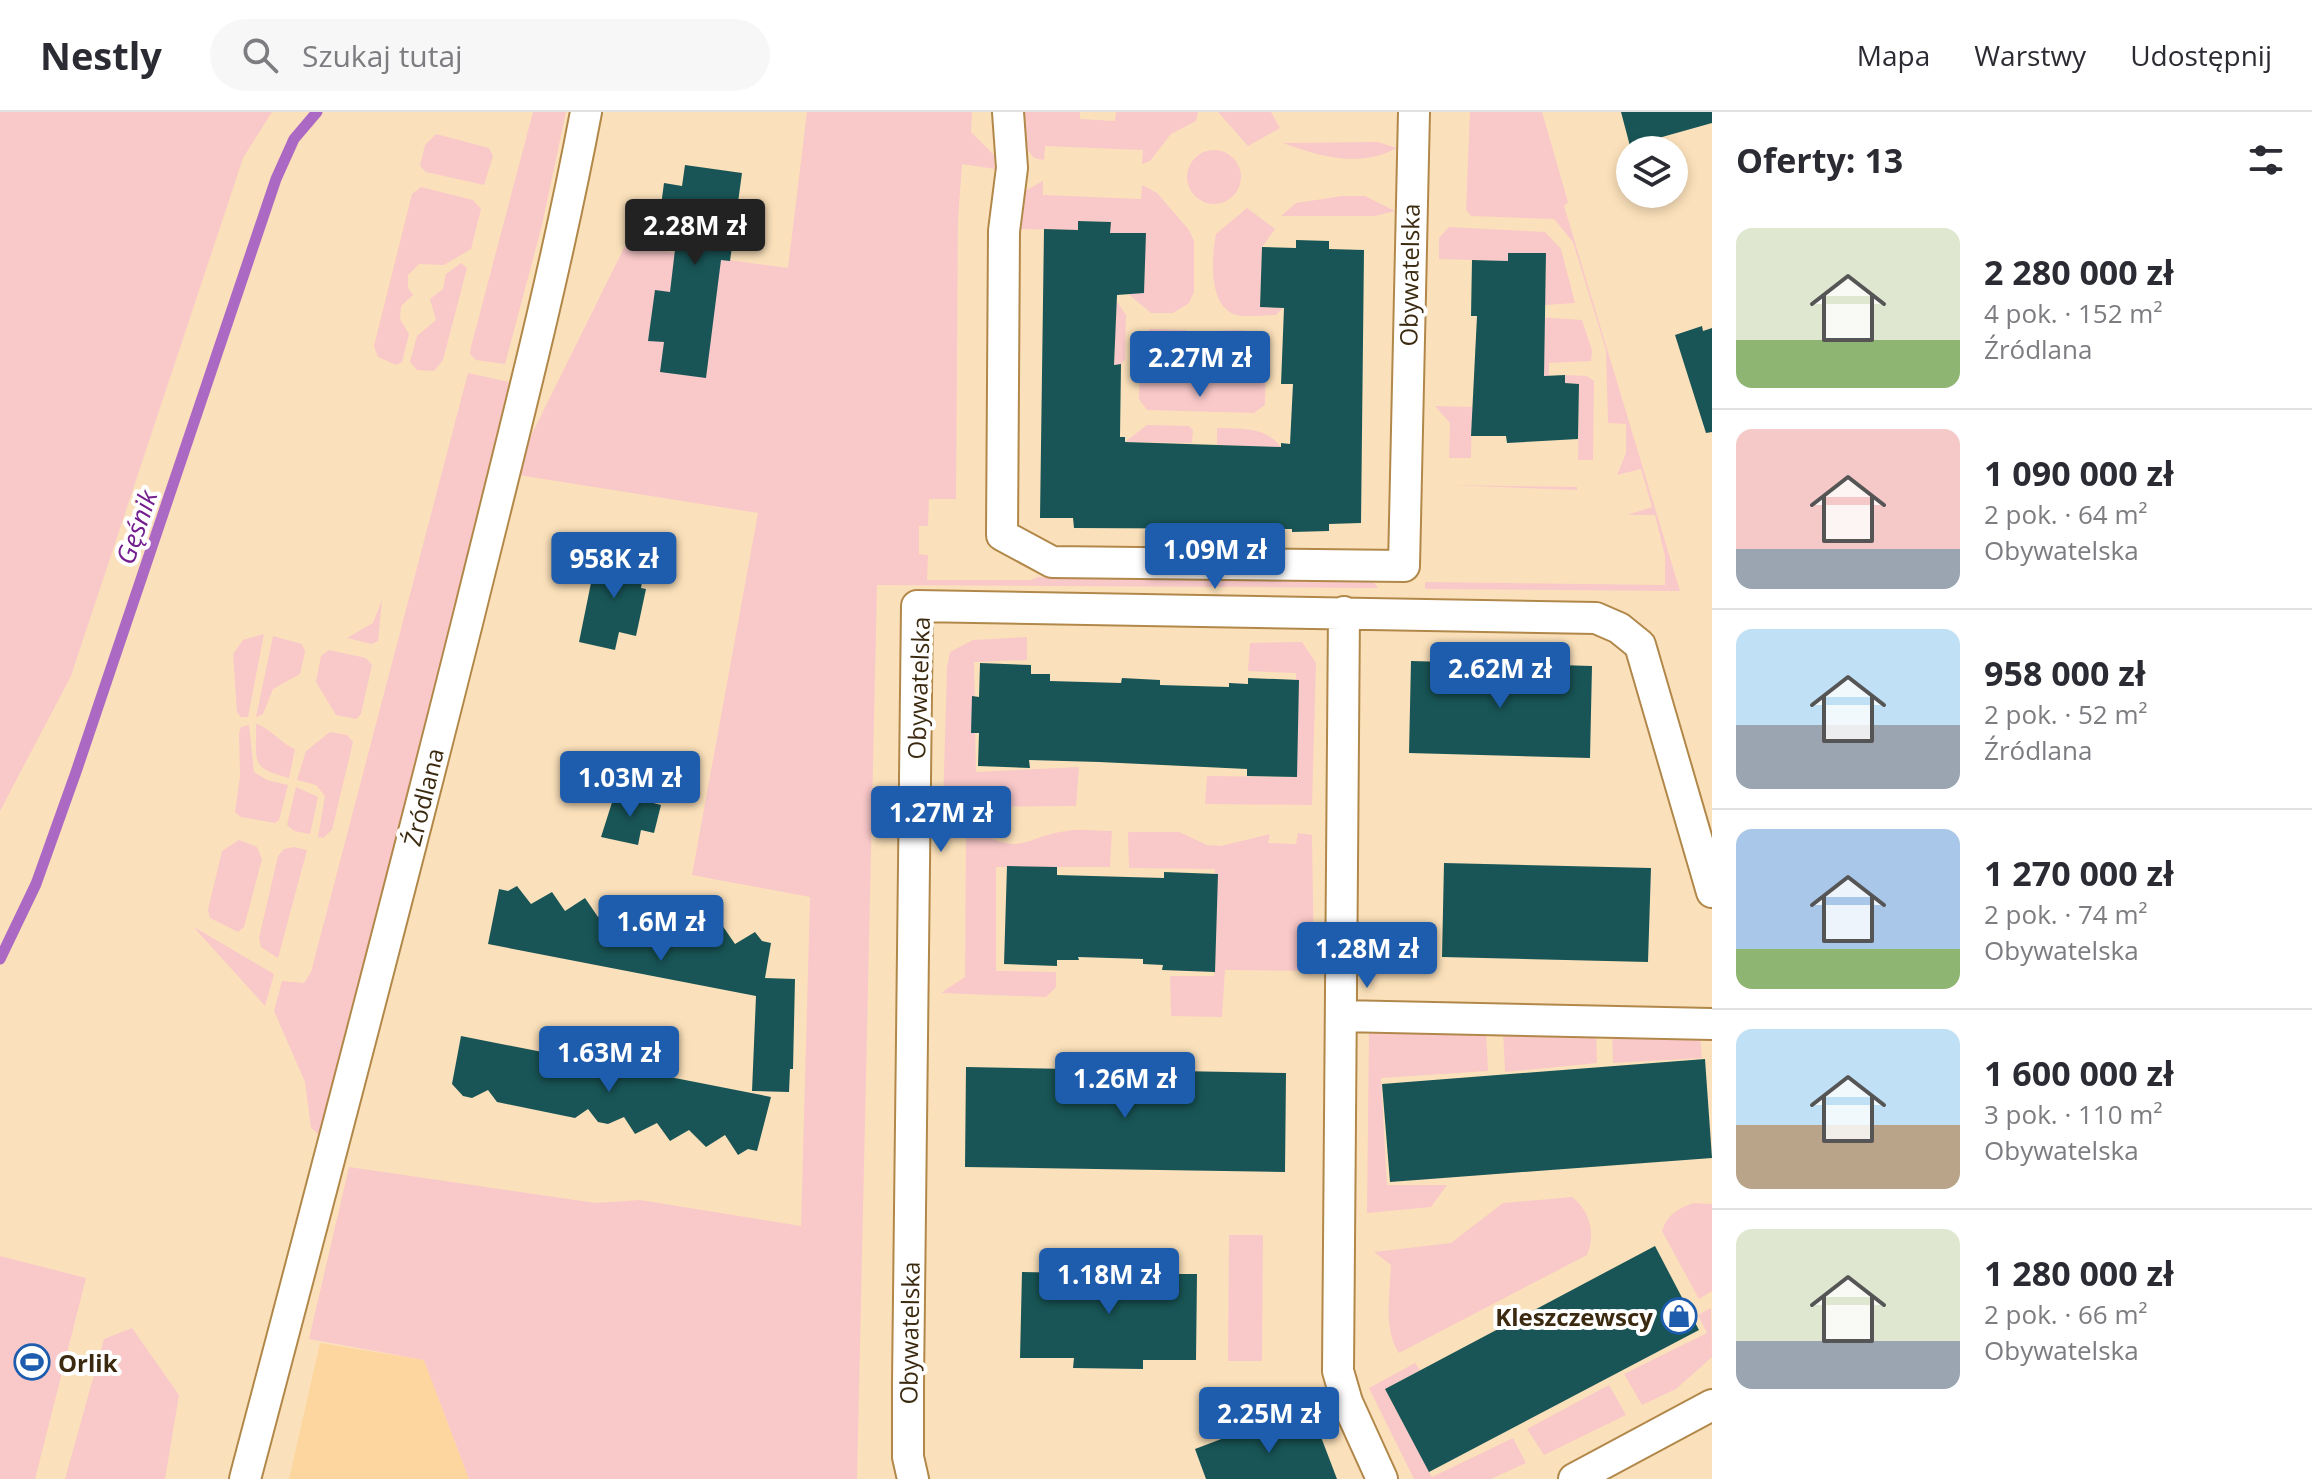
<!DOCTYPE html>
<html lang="pl">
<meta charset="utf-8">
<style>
:root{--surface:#fff;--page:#f7f7f7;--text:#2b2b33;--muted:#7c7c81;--line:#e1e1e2;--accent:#1e5dae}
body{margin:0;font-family:"Open Sans",sans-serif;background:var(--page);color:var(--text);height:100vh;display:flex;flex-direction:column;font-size:30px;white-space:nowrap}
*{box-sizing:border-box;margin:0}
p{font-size:26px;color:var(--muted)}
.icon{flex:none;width:44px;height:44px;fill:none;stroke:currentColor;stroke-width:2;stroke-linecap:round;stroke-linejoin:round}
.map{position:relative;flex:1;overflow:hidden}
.drawer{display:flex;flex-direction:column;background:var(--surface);width:600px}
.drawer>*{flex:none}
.buttons{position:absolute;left:1616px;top:24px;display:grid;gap:16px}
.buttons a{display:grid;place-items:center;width:72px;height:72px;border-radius:50%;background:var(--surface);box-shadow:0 4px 12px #0003;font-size:40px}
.price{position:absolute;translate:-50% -68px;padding:0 18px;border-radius:8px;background:var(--accent);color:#fff;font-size:26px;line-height:52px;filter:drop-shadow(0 2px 4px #0008)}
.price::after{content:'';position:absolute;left:50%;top:48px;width:24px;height:18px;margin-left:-12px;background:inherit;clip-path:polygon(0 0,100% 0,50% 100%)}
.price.active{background:#222;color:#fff}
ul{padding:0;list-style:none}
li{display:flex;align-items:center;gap:24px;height:200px;padding:0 24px}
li+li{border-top:2px solid var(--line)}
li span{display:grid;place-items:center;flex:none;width:224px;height:160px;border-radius:16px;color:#555}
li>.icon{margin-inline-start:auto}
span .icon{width:96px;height:96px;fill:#fffc;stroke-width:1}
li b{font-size:34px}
h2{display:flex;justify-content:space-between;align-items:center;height:96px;padding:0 24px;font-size:34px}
header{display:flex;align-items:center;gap:48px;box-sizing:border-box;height:112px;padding:0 40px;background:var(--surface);border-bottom:2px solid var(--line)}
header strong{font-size:38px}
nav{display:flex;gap:44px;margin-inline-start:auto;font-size:28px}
.search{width:560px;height:72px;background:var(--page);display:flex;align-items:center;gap:20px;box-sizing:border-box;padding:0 28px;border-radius:44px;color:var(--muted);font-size:30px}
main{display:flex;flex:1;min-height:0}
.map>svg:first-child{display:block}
.built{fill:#fcd69e}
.green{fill:#f9c8c9}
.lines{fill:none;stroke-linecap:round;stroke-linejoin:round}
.stream{stroke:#ac69c4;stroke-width:11}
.building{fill:#195556}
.minor-casing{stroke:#b1884a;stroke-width:34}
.minor{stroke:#fff;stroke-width:30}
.labels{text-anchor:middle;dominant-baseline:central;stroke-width:8;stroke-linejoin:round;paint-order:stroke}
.street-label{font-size:24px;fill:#3b2a10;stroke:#fff}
.poi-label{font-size:24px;font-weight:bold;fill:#3b2a10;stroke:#fff;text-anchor:end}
.water-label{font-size:26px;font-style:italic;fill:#731d8e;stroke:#fff}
</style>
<header>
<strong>Nestly</strong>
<div class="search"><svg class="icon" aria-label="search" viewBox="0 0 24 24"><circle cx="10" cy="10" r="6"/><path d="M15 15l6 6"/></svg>Szukaj tutaj</div>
<nav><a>Mapa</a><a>Warstwy</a><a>Udostępnij</a></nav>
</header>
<main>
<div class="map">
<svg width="1712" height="1367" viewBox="0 0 1712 1367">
<rect width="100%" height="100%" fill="#fbe1bb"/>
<path class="built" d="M320 1231 424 1248 469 1367H289Z"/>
<path class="green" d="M0 0H272L243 46 71 564 0 699Z
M533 0H566L542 113 505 252 476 248 470 242 471 235Z
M807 0H972L971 20 994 43 995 57 962 52 958 108 956 387H929L928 414H919V442L928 443 927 468H1031L1038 465 1373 469 1378 476 877 473 857 1367H469L424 1248 309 1227 349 1055 596 1091 640 1088 801 1114 810 785 692 763 758 401 512 362 625 134 788 156Z
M1022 0H1080V7L1115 9 1116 0H1198L1196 9 1171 22 1150 49 1142 52 1143 38 1045 34 1044 48 1034 46 1024 33Z
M1218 0H1271L1280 16 1248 34Z
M1470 0H1542L1568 90 1564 94 1680 479 1425 477V470L1665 473V444L1655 403H1627L1652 395 1641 357 1617 363 1626 341V312L1608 311 1606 238 1573 130 1554 107 1471 104 1466 98Z
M436 22 489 36 493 44 484 73 426 60 420 54 425 33Z
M1377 30 1397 36C1359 56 1321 45 1283 31Z
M1187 65a27 27 0 1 1 54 0a27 27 0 1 1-54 0Z
M1043 69V83L1141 87 1142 73 1157 81 1189 118 1194 129V180L1189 191 1173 201H1151L1126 180H1144L1145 121H1110V110L1079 109 1078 118 1018 117 1023 80Z
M421 75 473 88 481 97 471 137 444 153 419 152 408 163V176L413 183 401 194 400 207 409 222 402 250 396 253 378 245 374 234 412 82Z
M1342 84H1365L1395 99 1375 104H1281L1296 91Z
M1247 96 1275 117 1262 135 1260 195 1283 196 1276 203C1264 203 1248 206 1237 203 1207 195 1212 144 1216 122Z
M1449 115 1545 120 1561 137 1575 191 1545 193 1546 141H1509L1508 149 1439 147V126Z
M461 151 467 156 443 248 434 259 417 258 410 250 417 224 436 208 430 187 443 177 446 162Z
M1114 185 1126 203 1125 248 1121 252 1114 253 1115 235 1110 234Z
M1538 205 1582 208 1592 238 1591 249 1549 251V271L1535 263Z
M1150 217 1186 218V265L1215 266 1216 219C1233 219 1258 214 1266 232L1265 293 1254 301 1147 298 1139 287 1141 228Z
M468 261 509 270 462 479 322 1025 311 1016 305 970 274 899 282 869 304 871 311 860Z
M1565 263 1587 264 1594 269 1593 348H1578L1579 272 1565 271Z
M1435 294 1472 295 1471 346H1449L1450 311Z
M1147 313 1189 314 1193 318 1192 331 1125 330Z
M1217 316C1241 317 1265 314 1281 335L1217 333Z
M1448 373 1577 375V378Z
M382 488 378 529 372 532 347 526 373 511Z
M264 522 248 605H241L237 600 233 542 243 528Z
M273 524 302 532 305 540 300 562 273 577 263 602 256 605Z
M1027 525V548L974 550 976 660 1079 655 1076 694 943 695 947 555 950 540 973 528Z
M1302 530 1316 551 1312 693 1205 692 1207 664 1296 665V561L1248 559 1250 531Z
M329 538 366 546 372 553 361 602 356 607 336 603 316 570 321 544Z
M256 612C268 614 280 631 295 637L289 666C249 655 257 651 256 612Z
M249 613 254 660 267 668 288 673 279 708 275 711 241 705 235 700 240 664 239 621 241 615Z
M330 620 347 623 353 630 332 718 323 726 318 725 325 684 316 673 297 668 306 639Z
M296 675 318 685 310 722 294 719 287 713Z
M975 717C1022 746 1023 725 1066 719 1081 716 1097 719 1112 719L1110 755H996V859L1056 860V875L1046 885 941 881 965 865 966 718Z
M1128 720H1179L1207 733 1221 734 1270 722 1268 731 1296 732 1298 721 1312 723 1314 859 1225 858 1222 905 1171 904 1170 864H1214L1215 757 1129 756Z
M239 728 257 735 262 747 244 815 238 820 210 806 208 798 222 739Z
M294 735 307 738 278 846 261 835 259 826 278 744 284 737Z
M194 815 274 862 265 894 198 820Z
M1369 918H1486L1488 959 1381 966 1387 1073H1447L1431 1095 1367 1101Z
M1503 919 1596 920 1597 951 1505 960Z
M1612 921 1700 922 1702 946 1613 951Z
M1572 1085C1590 1099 1596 1122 1587 1143L1399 1241C1383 1218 1390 1179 1391 1153L1374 1140 1451 1131 1503 1091Z
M1694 1091 1712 1092V1179L1699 1187 1662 1119C1668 1102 1677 1097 1694 1091Z
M1229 1123H1263L1262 1249H1228Z
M0 1144 86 1166 35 1367H0Z
M1711 1196 1712 1245 1676 1277 1642 1293 1624 1262 1707 1221 1698 1203Z
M132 1216 179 1283 165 1367H65L104 1227Z
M1415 1251 1420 1258 1385 1277 1432 1365 1513 1326 1526 1351 1491 1367H1414L1369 1276Z
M1609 1273 1626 1303 1544 1343 1527 1317Z"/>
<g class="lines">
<path class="stream" d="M0 847 36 772 76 660 276 67 294 27 317 0"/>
</g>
<path class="building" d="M1621 0H1712V11L1630 34Z
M685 53 742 61 730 149 721 148 706 266 660 260 664 230 648 229 655 178 670 180 679 104 660 101 664 71 682 74Z
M1078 109 1111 110 1110 121H1146L1144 181 1117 183 1114 253 1121 252 1120 325H1125V330L1281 335V331L1290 332 1293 272H1281L1284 196 1260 195 1262 135 1296 136V128L1329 129V137L1364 138 1361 411 1329 412V419L1292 420V417L1074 416 1073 406H1040L1044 117 1078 118Z
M1508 141H1546L1544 264 1565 263V271L1579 272 1578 327 1507 331 1506 324H1471L1477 204H1471L1472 148 1508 149Z
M1702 214 1703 219 1712 216V320L1706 321 1675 223Z
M603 438 646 447 641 476 646 477 636 524 619 520 615 538 579 530 592 466 597 467Z
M1411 549 1592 554 1590 646 1409 641Z
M980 551 1031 553V562H1050V569L1121 571 1122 566 1160 568V573L1229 575V571L1248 572V566L1299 568 1297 665 1247 664V657L1099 650 1029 648 1030 656 978 654 979 621H971L972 584 979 585Z
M615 681 661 693 654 721 641 718 638 733 601 725Z
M1444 751 1651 756 1648 850 1442 845Z
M1007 754 1057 755V763L1164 766V760L1218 762 1215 860 1162 858 1163 853 1143 852V847L1078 845 1079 848H1057V854L1004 852Z
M517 774 531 792 552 780 565 799 585 786 598 805 612 797 623 799 632 811 647 804 657 805 667 818 688 806 701 825 722 813 735 832 755 820 762 829 771 831 765 866 795 867 793 957H790L789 980 752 979 756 884 488 832 499 777 508 779Z
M461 924 771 985 757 1039 748 1037 738 1043 725 1023 706 1035 689 1018 670 1029 657 1011 635 1022 624 1005 608 1012 598 1010 588 997 575 1006 497 990 488 978 472 986 463 984 452 972Z
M1705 947 1712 1046 1390 1070 1382 972Z
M966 955 1286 961 1285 1060 965 1055Z
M1655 1134 1699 1218 1429 1360 1385 1277Z
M1075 1151 1145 1152V1162H1197L1196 1248H1143V1257L1073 1256 1074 1246H1020L1022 1160 1075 1161Z
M1313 1304 1337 1367H1206L1195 1337 1261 1312 1264 1322Z"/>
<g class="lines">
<defs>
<path id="minor" d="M1008 0 1012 56 1004 119 1002 423 1052 450 1404 454 1414 0
M1344 500 1338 1259 1347 1290 1382 1367
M1341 904 1712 912
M245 1367C321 1079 397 792 469 503 510 336 554 169 586 0
M913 1367 908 1345V1272L917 494 1596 506 1619 516 1640 533 1712 780
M1574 1367 1712 1293"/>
</defs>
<use href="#minor" class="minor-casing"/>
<use href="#minor" class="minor"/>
</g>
<defs>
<symbol id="shop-ring" viewBox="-11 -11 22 22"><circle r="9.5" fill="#fff" stroke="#1e5dae" stroke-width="1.5"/><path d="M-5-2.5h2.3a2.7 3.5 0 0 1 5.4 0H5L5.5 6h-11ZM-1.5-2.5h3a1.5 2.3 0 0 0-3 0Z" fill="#1e5dae"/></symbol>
<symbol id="stadium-ring" viewBox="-11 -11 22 22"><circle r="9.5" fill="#fff" stroke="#1e5dae" stroke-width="1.5"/><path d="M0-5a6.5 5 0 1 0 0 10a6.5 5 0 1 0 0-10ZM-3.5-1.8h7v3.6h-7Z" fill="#1e5dae"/></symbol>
</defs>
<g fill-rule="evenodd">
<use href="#shop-ring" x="1659" y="1184" width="40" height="40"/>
<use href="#stadium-ring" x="12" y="1230" width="40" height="40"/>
</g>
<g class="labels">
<g class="street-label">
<text transform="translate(1409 163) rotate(-89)">Obywatelska</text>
<text transform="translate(918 576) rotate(-88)">Obywatelska</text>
<text transform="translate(423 685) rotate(-76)">Źródlana</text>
<text transform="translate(909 1221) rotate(-89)">Obywatelska</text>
</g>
<g class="poi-label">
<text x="1653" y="1204">Kleszczewscy</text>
<text x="58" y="1250" text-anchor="start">Orlik</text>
</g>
<g class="water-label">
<text transform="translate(136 415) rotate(-71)">Gęśnik</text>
</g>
</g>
</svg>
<div class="buttons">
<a><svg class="icon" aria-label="layers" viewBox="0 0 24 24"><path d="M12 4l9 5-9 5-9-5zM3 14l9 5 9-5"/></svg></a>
</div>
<b class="price active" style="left:695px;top:155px">2.28M zł</b>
<b class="price" style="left:1200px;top:287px">2.27M zł</b>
<b class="price" style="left:1215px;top:479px">1.09M zł</b>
<b class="price" style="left:614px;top:488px">958K zł</b>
<b class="price" style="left:1500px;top:598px">2.62M zł</b>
<b class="price" style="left:630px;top:707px">1.03M zł</b>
<b class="price" style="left:941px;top:742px">1.27M zł</b>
<b class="price" style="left:661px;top:851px">1.6M zł</b>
<b class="price" style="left:1367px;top:878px">1.28M zł</b>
<b class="price" style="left:609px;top:982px">1.63M zł</b>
<b class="price" style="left:1125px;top:1008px">1.26M zł</b>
<b class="price" style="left:1109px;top:1204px">1.18M zł</b>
<b class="price" style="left:1269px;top:1343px">2.25M zł</b>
</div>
<section class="drawer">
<h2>Oferty: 13<svg class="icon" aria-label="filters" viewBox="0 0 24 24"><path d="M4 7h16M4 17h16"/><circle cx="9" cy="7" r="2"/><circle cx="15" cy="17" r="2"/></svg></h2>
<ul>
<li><span style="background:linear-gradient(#dfe7d0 70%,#8fb573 0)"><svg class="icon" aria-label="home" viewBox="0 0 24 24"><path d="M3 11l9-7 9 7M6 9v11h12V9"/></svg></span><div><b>2 280 000 zł</b><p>4 pok. · 152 m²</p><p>Źródlana</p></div></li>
<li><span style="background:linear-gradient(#f6c9c9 75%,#9aa5b1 0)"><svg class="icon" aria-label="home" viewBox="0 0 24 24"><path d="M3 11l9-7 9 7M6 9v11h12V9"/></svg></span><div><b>1 090 000 zł</b><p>2 pok. · 64 m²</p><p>Obywatelska</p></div></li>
<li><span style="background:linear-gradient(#bfe0f5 60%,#9aa5b1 0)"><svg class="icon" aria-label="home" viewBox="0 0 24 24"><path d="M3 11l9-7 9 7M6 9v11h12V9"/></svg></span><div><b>958 000 zł</b><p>2 pok. · 52 m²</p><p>Źródlana</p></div></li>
<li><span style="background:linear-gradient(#a9c7e8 75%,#8fb573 0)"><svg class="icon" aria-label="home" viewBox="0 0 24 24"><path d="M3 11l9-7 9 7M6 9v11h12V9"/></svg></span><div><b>1 270 000 zł</b><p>2 pok. · 74 m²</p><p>Obywatelska</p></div></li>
<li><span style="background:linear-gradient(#bfe0f5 60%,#b9a48a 0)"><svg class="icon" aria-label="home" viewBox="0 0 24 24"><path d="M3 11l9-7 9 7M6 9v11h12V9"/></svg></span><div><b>1 600 000 zł</b><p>3 pok. · 110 m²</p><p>Obywatelska</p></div></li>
<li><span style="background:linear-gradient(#dfe7d0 70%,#9aa5b1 0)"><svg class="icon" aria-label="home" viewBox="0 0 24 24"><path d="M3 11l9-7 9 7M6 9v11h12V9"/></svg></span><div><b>1 280 000 zł</b><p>2 pok. · 66 m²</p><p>Obywatelska</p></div></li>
</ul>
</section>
</main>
